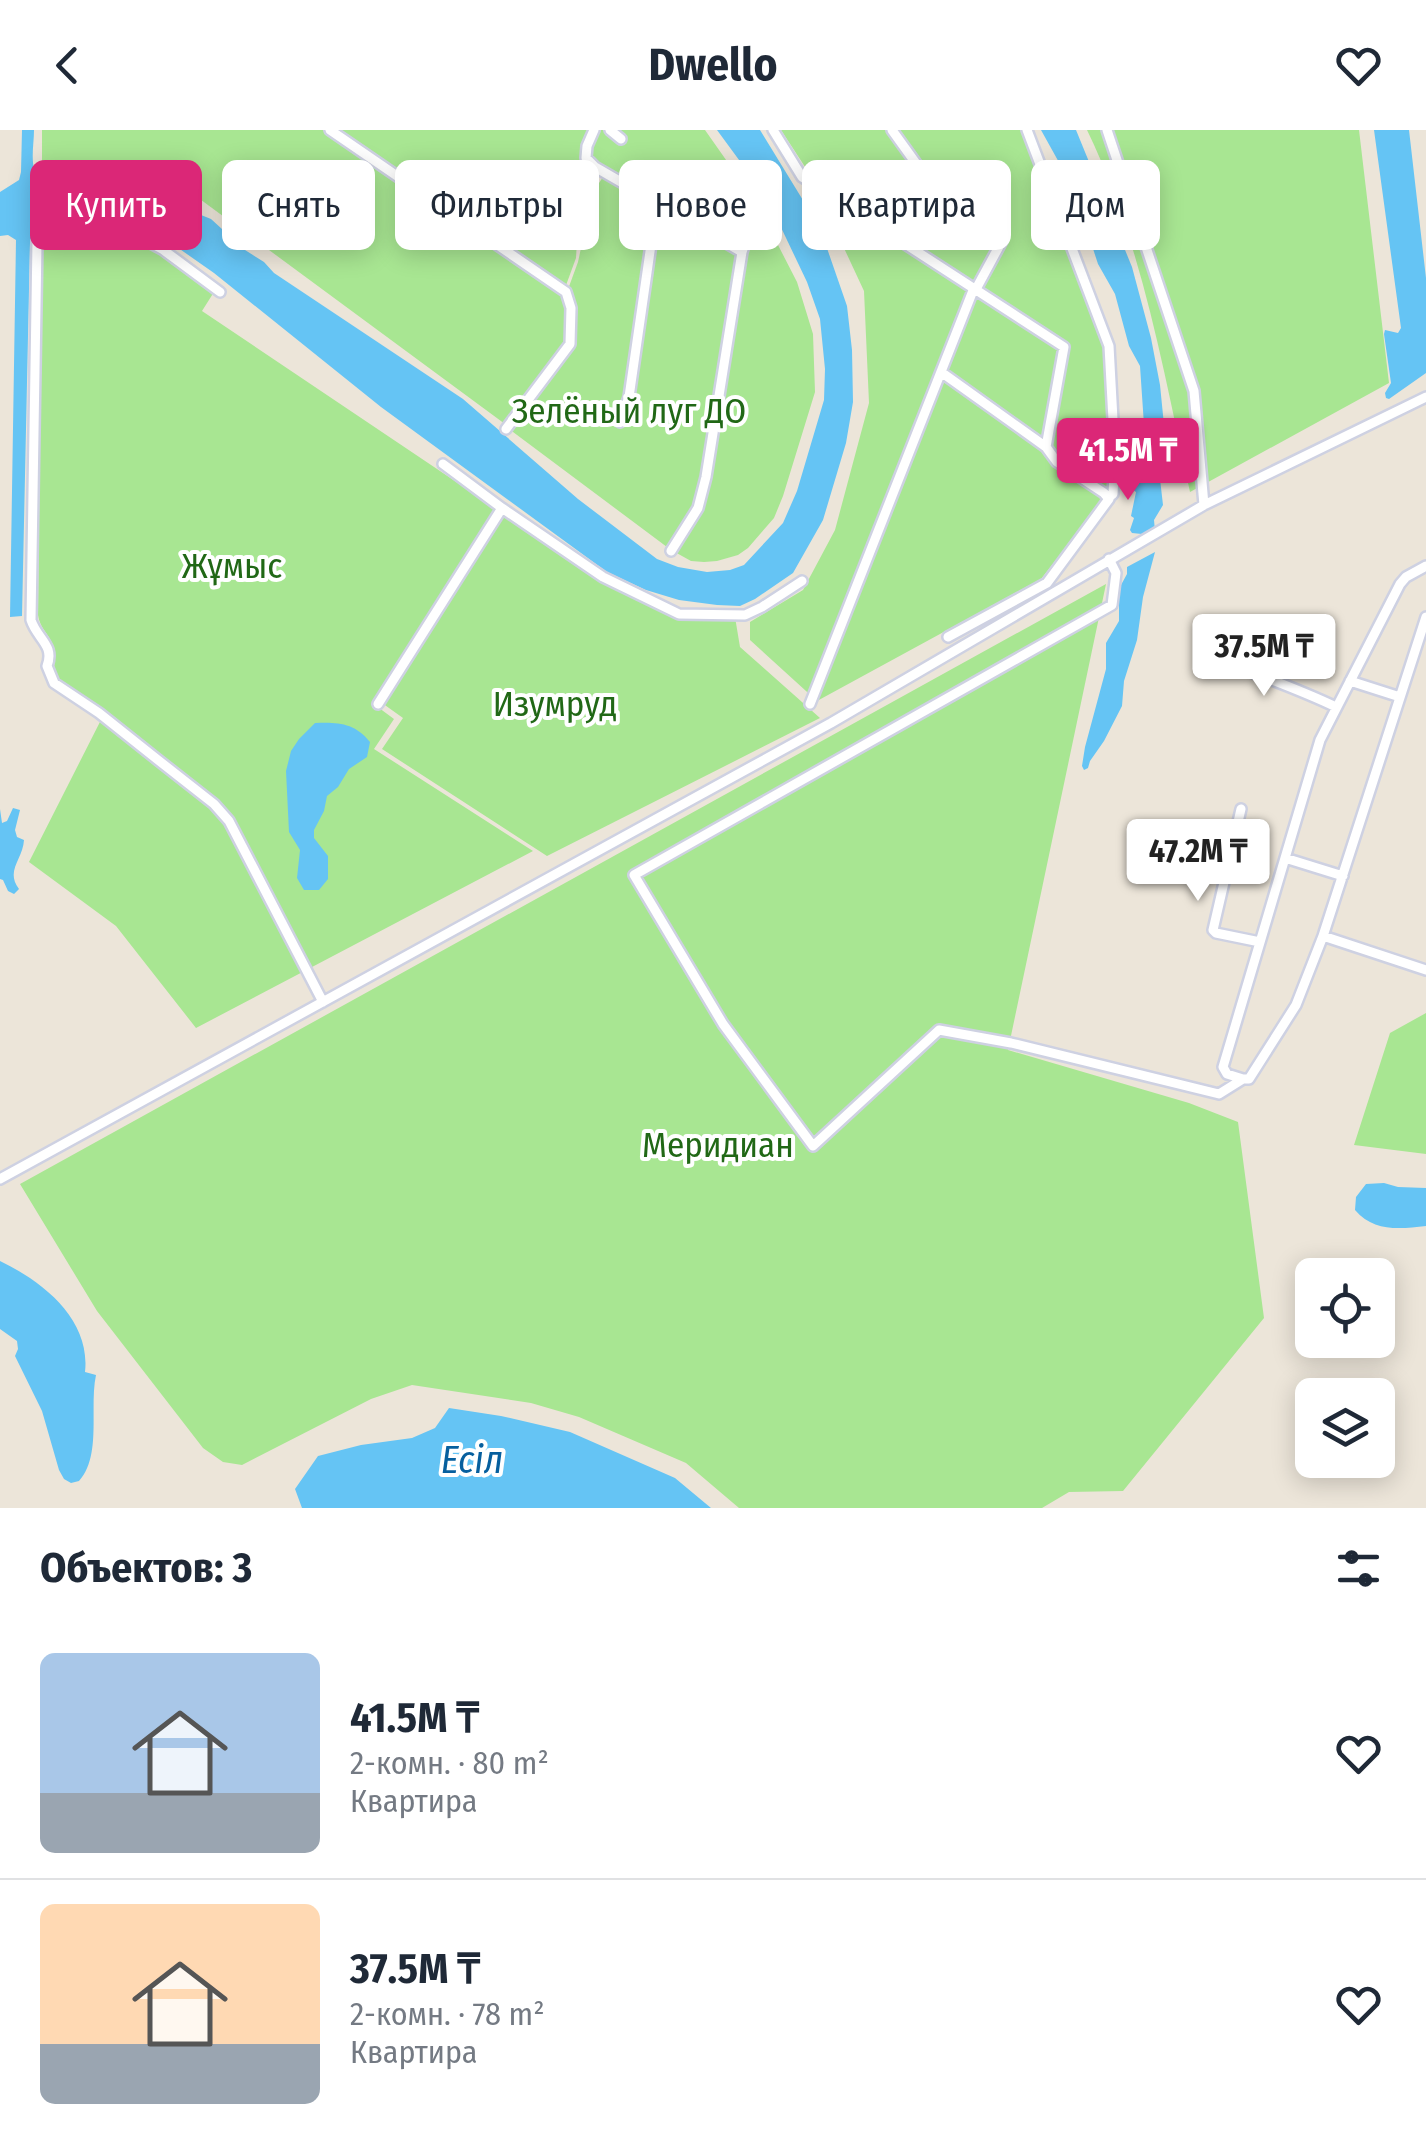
<!DOCTYPE html>
<html lang="ru">
<meta charset="utf-8">
<style>
:root{--surface:#fff;--page:#f2f2f3;--text:#1f2937;--muted:#747a83;--line:#e0e1e3;--accent:#db2777}
body{margin:0;font-family:"Fira Sans Condensed",sans-serif;background:var(--page);color:var(--text);height:100vh;display:flex;flex-direction:column;font-size:38px;white-space:nowrap}
*{box-sizing:border-box;margin:0}
p{font-size:32px;color:var(--muted)}
.icon{flex:none;width:55px;height:55px;fill:none;stroke:currentColor;stroke-width:2;stroke-linecap:round;stroke-linejoin:round}
.map{position:relative;height:1378px;overflow:hidden}
.details{display:flex;flex-direction:column;background:var(--surface);flex:1}
.details>*{flex:none}
.banner{position:absolute;left:30px;top:30px;width:1368px;height:90px;display:flex;gap:20px}
.fabs{position:absolute;left:1295px;top:1128px;display:grid;gap:20px}
.fabs a{display:grid;place-items:center;width:100px;height:100px;border-radius:15px;background:var(--surface);box-shadow:0 5px 25px #0003;font-size:50px}
.price{position:absolute;translate:-50% -85px;padding:0 22px;border-radius:10px;background:#fff;color:#222;font-size:32px;line-height:65px;filter:drop-shadow(0 2px 5px #0008)}
.price::after{content:'';position:absolute;left:50%;top:60px;width:30px;height:22px;margin-left:-15px;background:inherit;clip-path:polygon(0 0,100% 0,50% 100%)}
.price.on{background:var(--accent);color:#fff}
ul{padding:0;list-style:none}
li{display:flex;align-items:center;gap:30px;height:250px;padding:0 40px}
li+li{border-top:2px solid var(--line)}
li span{display:grid;place-items:center;flex:none;width:280px;height:200px;border-radius:15px;color:#555}
li>.icon{margin-inline-start:auto}
span .icon{width:120px;height:120px;fill:#fffc;stroke-width:1}
li b{font-size:42px}
h2{display:flex;justify-content:space-between;align-items:center;height:120px;padding:0 40px;font-size:42px}
.pill{padding:0 35px;border-radius:15px;background:var(--surface);box-shadow:0 5px 25px #0003;font-size:35px;line-height:90px}
.pill.on{background:var(--accent);color:#fff}
header{display:flex;justify-content:space-between;align-items:center;height:130px;padding:0 40px;background:var(--surface);font-size:45px;font-weight:700}
.map>svg:first-child{display:block}
.green{fill:#a8e692}
.water{fill:#65c4f4}
.lines{fill:none;stroke-linecap:round;stroke-linejoin:round}
.minor-casing{stroke:#ced1e2;stroke-width:14}
.minor{stroke:#fff;stroke-width:9}
.labels{text-anchor:middle;dominant-baseline:central;stroke-width:8;stroke-linejoin:round;paint-order:stroke}
.park-label{font-size:35px;fill:#216816;stroke:#fff}
.water-label{font-size:38px;font-style:italic;fill:#065f9e;stroke:#fff}
</style>
<header><svg class="icon" aria-label="back" viewBox="0 0 24 24"><path d="M15 5l-7 7 7 7"/></svg>Dwello<svg class="icon" aria-label="heart" viewBox="0 0 24 24"><path d="M12 20l-8-8c-3-5 5-10 8-4 3-6 11-1 8 4z"/></svg></header>
<div class="map">
<svg width="1426" height="1378" viewBox="0 0 1426 1378">
<rect width="100%" height="100%" fill="#ece5d9"/>
<path class="green" d="M42 0H591L584 28 600 44 579 76 576 128 565 158 569 179 567 212 505 294 189 61 114 36 42 41Z
M598 0H705L757 74 741 119 597 36C585 21 591 16 598 0Z
M781 0H1021L1104 221 1109 352 1102 372 1041 449 817 571 750 510V492L803 460 835 400 869 273 864 161 809 43Z
M1087 0H1359L1389 253 1190 362C1163 239 1142 114 1087 0Z
M605 44 740 123 697 377 671 420 509 299 571 215 567 162 578 132 581 118V86L583 77Z
M759 78 797 152 813 204 815 262 783 366 774 388 748 418 738 425 717 431 704 432 691 431 673 421 700 378 744 122Z
M112 96 161 123 214 162 202 181 501 382 375 575 394 589 374 619 533 721 196 898 116 796 29 732 105 582C94 574 59 556 55 544 52 533 59 526 52 513 47 502 40 498 38 485L42 115 102 97Z
M503 385 599 448 679 487H735L740 517 820 588 547 726 382 619 403 588 382 573Z
M1106 454 1008 920 1189 973 1238 992 1264 1188 1123 1361 1069 1362 1042 1378H739L686 1333 579 1287 531 1273 412 1255 371 1269 242 1335 223 1332 203 1318 97 1181 20 1054Z
M1426 883V1024L1354 1015 1390 903Z"/>
<path class="water" d="M22 0H34C34 17 28 41 42 52L95 46 117 50 156 62 176 75 211 89 245 120 264 132 274 143 463 269 578 369 657 429 678 437 707 442 730 440 744 435 783 393 797 361 824 270 825 239 820 189 807 152 767 68 717 0H760L820 98 847 176 852 220 853 272 846 313 823 390 793 443 755 469 740 476 717 475 679 470 646 460 607 442 381 277 214 143 174 115 136 96 104 88 40 99 32 105 30 113 22 486 10 487 16 110 8 105 0 106V62L19 50 21 42Z
M1041 0H1076L1132 137 1151 208 1160 255 1167 325 1160 349 1163 375 1154 390 1155 401 1142 408V404L1132 403 1130 400 1134 388 1131 386 1136 362 1129 357 1137 355 1141 347 1144 295 1140 236 1129 216 1115 164 1098 134 1078 73 1061 36Z
M1374 0H1409L1426 148V243L1389 269 1386 268 1385 263 1391 253 1384 204 1385 200 1398 203 1401 198Z
M1155 422 1143 467 1137 510 1124 551 1122 576 1104 611 1090 631 1088 638 1084 640 1082 636 1085 617 1106 539V513L1119 491V467L1121 455 1127 444V437Z
M315 593C338 592 355 593 370 612L367 627 349 639 338 657 327 666 324 681 314 700V708L328 726V749L319 760H304L297 748 300 720 289 702 286 641 291 621 299 609Z
M13 678 20 680 15 700 17 707 24 710C23 729 5 741 19 759L14 764 8 761 3 750 0 749V679L2 693 7 691Z
M1384 1053 1398 1057 1426 1058V1096C1399 1099 1374 1102 1355 1080L1356 1067 1366 1054Z
M0 1131C42 1151 91 1189 85 1242L96 1245C89 1278 102 1325 79 1351L71 1353 64 1349 59 1340 42 1281 15 1226 18 1219 17 1211 0 1199Z
M449 1278 501 1286 570 1302 675 1348 711 1378H302L295 1359 318 1326 361 1315 412 1308 435 1298Z"/>
<g class="lines">
<defs>
<path id="minor" d="M330 0 566 162 571 178 570 214 506 299
M594 0 587 16 586 28 595 37 742 122
M610 0 621 9
M773 0 802 47 1064 217 1046 317
M892 0 938 64 1001 101 1002 111 976 159
M1027 0 1109 216 1115 327 1113 364 1108 368
M1107 0 1194 261 1204 375
M220 162 162 119 112 92H103L37 112 31 490C37 509 55 515 47 536L54 553 99 583 158 630 214 674 229 691 323 872
M941 242 1046 317 1057 332 1104 363 1109 369 1047 453 948 507
M620 292 629 267 657 73
M443 334 502 378 603 447 679 484 745 485 762 477 802 451
M671 421 698 378 706 347 742 122 759 73
M1109 429 1116 443 1112 475 634 745 723 894 813 1016 939 900 1011 913 1219 964 1243 949H1249L1296 875 1323 806 1426 487
M1208 525C1251 543 1295 557 1336 577
M1350 551 1400 567
M378 574 502 378
M810 574 974 158
M1241 679 1213 800 1216 803 1260 812
M1285 728 1343 746
M1323 806 1426 840
M1243 949 1227 944 1223 937 1320 610 1400 454 1406 447 1426 436
M0 1049 831 593 1204 375 1426 267"/>
</defs>
<use href="#minor" class="minor-casing"/>
<use href="#minor" class="minor"/>
</g>
<g class="labels">
<g class="park-label">
<text x="629" y="281">Зелёный луг ДО</text>
<text x="232" y="436">Жұмыс</text>
<text x="555" y="574">Изумруд</text>
<text x="718" y="1015">Меридиан</text>
</g>
<g class="water-label">
<text x="472" y="1330">Есіл</text>
</g>
</g>
</svg>
<div class="fabs">
<a><svg class="icon" aria-label="locate" viewBox="0 0 24 24"><circle cx="12" cy="12" r="6"/><path d="M12 2v4M12 18v4M2 12h4M18 12h4"/></svg></a>
<a><svg class="icon" aria-label="layers" viewBox="0 0 24 24"><path d="M12 4l9 5-9 5-9-5zM3 14l9 5 9-5"/></svg></a>
</div>
<b class="price on" style="left:1128px;top:373px">41.5M ₸</b>
<b class="price" style="left:1264px;top:569px">37.5M ₸</b>
<b class="price" style="left:1198px;top:774px">47.2M ₸</b>
<div class="banner">
<a class="pill on">Купить</a>
<a class="pill">Снять</a>
<a class="pill">Фильтры</a>
<a class="pill">Новое</a>
<a class="pill">Квартира</a>
<a class="pill">Дом</a>
</div>
</div>
<section class="details">
<h2>Объектов: 3<svg class="icon" aria-label="filters" viewBox="0 0 24 24"><path d="M4 7h16M4 17h16"/><circle cx="9" cy="7" r="2"/><circle cx="15" cy="17" r="2"/></svg></h2>
<ul>
<li><span style="background:linear-gradient(#a9c7e8 70%,#9aa5b1 0)"><svg class="icon" aria-label="home" viewBox="0 0 24 24"><path d="M3 11l9-7 9 7M6 9v11h12V9"/></svg></span><div><b>41.5M ₸</b><p>2-комн. · 80 m²</p><p>Квартира</p></div><svg class="icon" aria-label="heart" viewBox="0 0 24 24"><path d="M12 20l-8-8c-3-5 5-10 8-4 3-6 11-1 8 4z"/></svg></li>
<li><span style="background:linear-gradient(#ffd9b3 70%,#9aa5b1 0)"><svg class="icon" aria-label="home" viewBox="0 0 24 24"><path d="M3 11l9-7 9 7M6 9v11h12V9"/></svg></span><div><b>37.5M ₸</b><p>2-комн. · 78 m²</p><p>Квартира</p></div><svg class="icon" aria-label="heart" viewBox="0 0 24 24"><path d="M12 20l-8-8c-3-5 5-10 8-4 3-6 11-1 8 4z"/></svg></li>
</ul>
</section>
